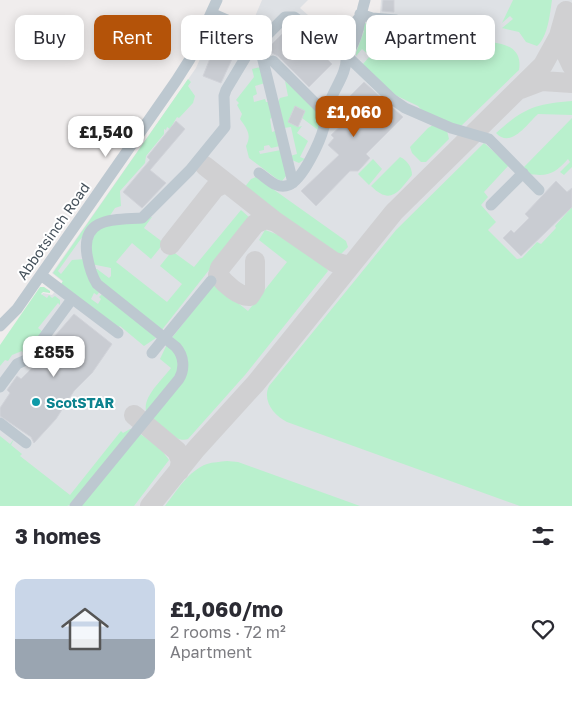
<!DOCTYPE html>
<meta charset="utf-8">
<style>
:root{--surface:#fff;--page:#f2f2f3;--text:#2b2b33;--muted:#7c7c81;--line:#e1e1e2;--accent:#b45309}
body{margin:0;font-family:"Golos Text",sans-serif;background:var(--page);color:var(--text);height:100vh;display:flex;flex-direction:column;font-size:19px;white-space:nowrap}
*{box-sizing:border-box;margin:0}
p{font-size:16px;color:var(--muted)}
.icon{flex:none;width:28px;height:28px;fill:none;stroke:currentColor;stroke-width:2;stroke-linecap:round;stroke-linejoin:round}
.map{position:relative;height:506px;overflow:hidden}
.details{display:flex;flex-direction:column;background:var(--surface);flex:1}
.details>*{flex:none}
.guide{position:absolute;left:15px;top:15px;width:542px;height:45px;display:flex;gap:10px}
.price{position:absolute;translate:-50% -42px;padding:0 11px;border-radius:10px;background:#fff;color:#222;font-size:16px;line-height:32px;filter:drop-shadow(0 1px 2px #0008)}
.price::after{content:'';position:absolute;left:50%;top:30px;width:15px;height:11px;margin-left:-8px;background:inherit;clip-path:polygon(0 0,100% 0,50% 100%)}
.price.on{background:var(--accent);color:#fff}
ul{padding:0;list-style:none}
li{display:flex;align-items:center;gap:15px;height:125px;padding:0 15px}
li+li{border-top:1px solid var(--line)}
li span{display:grid;place-items:center;flex:none;width:140px;height:100px;border-radius:10px;color:#555}
li>.icon{margin-inline-start:auto}
span .icon{width:60px;height:60px;fill:#fffc;stroke-width:1}
li b{font-size:21px}
h2{display:flex;justify-content:space-between;align-items:center;height:60px;padding:0 15px;font-size:21px}
.tag{padding:0 18px;border-radius:10px;background:var(--surface);box-shadow:0 2px 12px #0003;font-size:18px;line-height:45px}
.tag.on{background:var(--accent);color:#fff}
.map>svg:first-child{display:block}
.airport{fill:#dee1e5}
.green{fill:#b9f0cd}
.lines{fill:none;stroke-linecap:round;stroke-linejoin:round}
.taxiway{stroke:#d0d0d2;stroke-width:20}
.building{fill:#c9ccd2;stroke:#d1d3d9}
.minor{stroke:#bdc8d0;stroke-width:11}
.culture-dot{fill:#0f9aa8;stroke:#fff;stroke-width:2}
.labels{text-anchor:middle;dominant-baseline:central;stroke-width:4;stroke-linejoin:round;paint-order:stroke}
.street-label{font-size:14px;fill:#45515b;stroke:#fff}
.culture-label{font-size:14px;font-weight:bold;fill:#0d838f;stroke:#fff;text-anchor:start}
</style>
<div class="map">
<svg width="572" height="506" viewBox="0 0 572 506">
<rect width="100%" height="100%" fill="#f0eded"/>
<path class="airport" d="M262 0H308L300 8 308 15 304 19 327 35H331L343 31 355 17 366 22 383 23 380 14 381 0H572V506H0V350L43 293 52 295 63 282 52 273 196 68 205 47 237 59Z"/>
<path class="green" d="M513 0H552C550 13 548 37 537 46L526 42 519 32 502 28 513 19 510 16 502 23Z
M369 22 384 23 380 33 390 34V43L471 47 472 41C492 42 524 41 519 70L461 126 425 114 418 106 393 94 362 65 370 56 362 49 356 56V53L364 31 362 29 364 23 368 24Z
M261 67 265 83 255 86 257 94 253 96 254 102 265 99 266 102H270L273 116 270 119 272 132 275 131 280 146 271 148 269 145 264 146V150L259 151 260 154 281 150 286 176 282 181 277 179 249 158 246 146C252 135 247 129 240 119L242 114 237 105 239 103 236 100 254 77 252 69Z
M188 79 191 82 188 86 195 96 193 103 179 118 177 117 170 129 167 127 166 130 164 129V134L146 156 145 163 120 191 121 206 115 208 109 217 90 226 58 271 61 274 72 260 85 259 101 290 97 295 94 293 91 299 98 304 101 299 99 297 104 292 156 338 144 346 120 326 118 328 61 284 63 281 53 273Z
M285 81C299 94 325 109 318 130L302 118 305 111 295 107 288 122 298 127 302 126 297 133 308 141 300 157 305 159 299 163 292 160 290 156 297 154 291 127 284 128 278 102 280 98 288 96Z
M572 101V115L538 114C527 124 511 149 496 133 524 108 535 104 572 101Z
M572 118V167L564 175 560 172 570 162 568 159C555 173 549 177 529 174L524 167Z
M433 125 447 131 449 139 426 162H421L412 153 410 147 428 128Z
M484 143 509 165 484 192 488 197 481 205 496 222 488 230 517 259 522 258 537 242 541 244 556 228 555 226 572 207V506H520L287 422C274 416 262 401 269 386L396 230Z
M400 157C407 160 412 167 412 175 398 193 390 205 371 186Z
M373 159 382 169 369 185 358 174Z
M256 177 346 241 348 247 341 254 331 252 245 192 244 188 251 179Z
M241 210 250 218 161 331 99 283 93 269H97L109 278 111 276V268L91 264 89 248 98 227 152 217 144 228 164 243 151 259 132 243 116 262 167 302 182 284 160 266 172 251 194 267Z
M265 230C288 238 314 250 328 271L245 375 188 439C177 444 158 425 151 417L183 378 171 339 214 284 248 311 287 262 259 240Z
M40 287H44L50 291V293L43 292 41 294 47 298 49 295 52 298 55 296 60 300V305L58 303 38 328 43 332 25 356 22 351 12 355 8 361 5 360 0 366V345Z
M168 342 177 351 179 373 146 411C143 396 163 379 171 368L160 359Z
M130 429 136 431 75 503 67 506H0V436L10 444 14 439 11 445 22 454 20 456 70 495 121 431 123 433Z
M139 433 160 448 169 460 134 506H80Z
M227 461 238 462 360 506H165C176 492 189 470 207 464 213 462 220 462 227 461Z"/>
<g class="lines">
<path class="taxiway" d="M565 28 564 49 572 66
M521 89 542 81 572 83
M205 166 276 222 334 262 345 265 351 264
M170 245 215 188 223 184 229 185
M255 261V288L250 296C239 297 225 284 218 275L220 268 255 224 266 219 276 222
M134 415 177 451 181 461 179 471
M150 506 196 449 256 383 394 212 543 65 559 36 566 11"/>
</g>
<path class="building" d="M383 0H394V12L382 11Z
M292 24 332 64 309 87 278 56 268 51V48Z
M213 51 232 59 221 83 203 76Z
M364 82 403 117 366 154 370 158 361 168 358 171H350L316 206 301 191 339 155 328 145 334 138 331 135 343 124 334 116 335 111Z
M295 106 305 111 298 127 288 122Z
M176 121 185 129 150 170 166 183 142 208 123 192 150 160 147 157Z
M556 181 567 192 572 188V207L521 256 503 238 511 230 514 233 529 218 525 214Z
M74 314 112 344 92 373 74 391 56 419 34 443 31 437 0 416V408L10 393 7 390 17 376 21 379 38 362 54 337Z"/>
<g class="lines">
<path class="minor" d="M211 13 241 26 230 50 219 45 229 21
M360 14 372 18 396 20
M359 18C348 30 342 39 346 55 359 40 359 19 365 0
M260 48 293 183
M273 61 326 114
M259 173C268 179 277 190 289 185 303 179 320 142 324 127 327 119 327 110 330 101 336 86 348 71 346 55
M491 205 523 173
M41 275 118 333
M0 326 17 309 176 81 190 59 217 0
M152 353 211 281
M0 387 17 364 28 359 72 299
M0 423 26 443
M75 506 179 379C185 369 184 356 176 347L97 284C91 275 89 266 87 255 81 216 116 220 142 218L190 170 225 127 224 96 226 90 247 55 260 48 261 41 285 17H294L346 55 392 99 405 108 451 128 489 139 539 190"/>
</g>
<circle class="culture-dot" cx="36" cy="402" r="5"/>
<g class="labels">
<g class="street-label">
<text transform="translate(53 231) rotate(-55)">Abbotsinch Road</text>
</g>
<g class="culture-label">
<text x="46" y="402">ScotSTAR</text>
</g>
</g>
</svg>
<b class="price on" style="left:354px;top:138px">£1,060</b>
<b class="price" style="left:106px;top:158px">£1,540</b>
<b class="price" style="left:54px;top:378px">£855</b>
<div class="guide">
<a class="tag">Buy</a>
<a class="tag on">Rent</a>
<a class="tag">Filters</a>
<a class="tag">New</a>
<a class="tag">Apartment</a>
</div>
</div>
<section class="details">
<h2>3 homes<svg class="icon" aria-label="filters" viewBox="0 0 24 24"><path d="M4 7h16M4 17h16"/><circle cx="9" cy="7" r="2"/><circle cx="15" cy="17" r="2"/></svg></h2>
<ul>
<li><span style="background:linear-gradient(#c9d6e8 60%,#9aa5b1 0)"><svg class="icon" aria-label="home" viewBox="0 0 24 24"><path d="M3 11l9-7 9 7M6 9v11h12V9"/></svg></span><div><b>£1,060/mo</b><p>2 rooms · 72 m²</p><p>Apartment</p></div><svg class="icon" aria-label="heart" viewBox="0 0 24 24"><path d="M12 20l-8-8c-3-5 5-10 8-4 3-6 11-1 8 4z"/></svg></li>
</ul>
</section>
